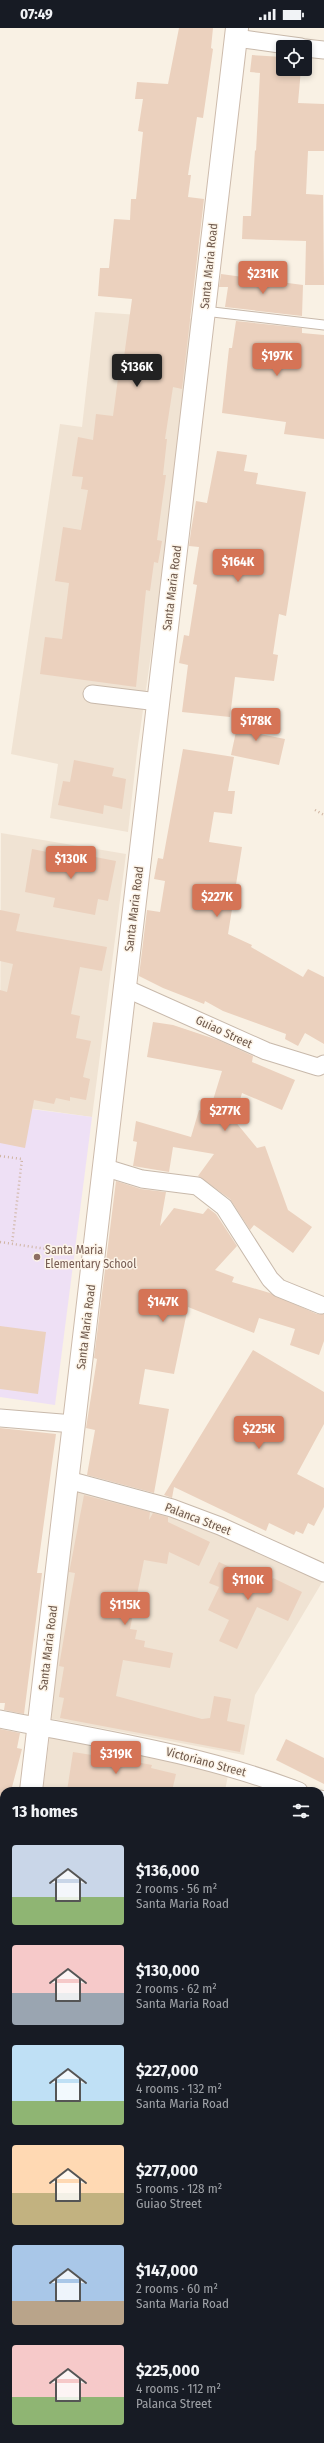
<!DOCTYPE html>
<meta charset="utf-8">
<style>
:root{--surface:#171b24;--page:#242831;--text:#f1f3f6;--muted:#9ea1a6;--accent:#d57456}
body{margin:0;font-family:"Fira Sans Condensed",sans-serif;background:var(--page);color:var(--text);height:100vh;display:flex;flex-direction:column;font-size:15px;white-space:nowrap}
*{box-sizing:border-box;margin:0}
p{font-size:13px;color:var(--muted)}
.icon{flex:none;width:22px;height:22px;fill:none;stroke:currentColor;stroke-width:2;stroke-linecap:round;stroke-linejoin:round}
.map{position:relative;flex:1;overflow:hidden}
.details{position:absolute;left:0px;top:1759px;width:324px;height:656px;display:flex;flex-direction:column;background:var(--surface);border-radius:12px 12px 0 0;box-shadow:0 2px 6px #0003}
.details>*{flex:none}
.fabs{position:absolute;left:276px;top:12px;display:grid;gap:8px}
.fabs a{display:grid;place-items:center;width:36px;height:36px;border-radius:4px;background:var(--surface);box-shadow:0 2px 6px #0003;font-size:20px}
.price{position:absolute;translate:-50% -34px;padding:0 9px;border-radius:4px;background:var(--accent);color:#fff;font-size:13px;line-height:26px;filter:drop-shadow(0 1px 2px #0008)}
.price::after{content:'';position:absolute;left:50%;top:24px;width:12px;height:9px;margin-left:-6px;background:inherit;clip-path:polygon(0 0,100% 0,50% 100%)}
.price.current{background:#222;color:#fff}
ul{padding:0;list-style:none}
li{display:flex;align-items:center;gap:12px;height:100px;padding:0 12px}
li span{display:grid;place-items:center;flex:none;width:112px;height:80px;border-radius:4px;color:#555}
li>.icon{margin-inline-start:auto}
span .icon{width:48px;height:48px;fill:#fffc;stroke-width:1}
li b{font-size:17px}
h2{display:flex;justify-content:space-between;align-items:center;height:48px;padding:0 12px;font-size:17px}
.status{display:flex;justify-content:space-between;align-items:center;height:28px;padding:0 20px;background:var(--surface);direction:ltr}
.status svg{height:11px;fill:currentColor}
.map>svg:first-child{display:block}
.residential{fill:#f0e3d3}
.education{fill:#eee0f5}
.building{fill:#ebd1be}
.lines{fill:none;stroke-linecap:round;stroke-linejoin:round}
.service-casing{stroke:#c8b9ab;stroke-width:11}
.minor-casing{stroke:#c8b9ab;stroke-width:19}
.secondary-casing{stroke:#cdbbac;stroke-width:24}
.path{stroke:#cfb4a2;stroke-width:2.5;stroke-dasharray:1 3;stroke-linecap:butt}
.service{stroke:#fff;stroke-width:9}
.minor{stroke:#fff;stroke-width:17}
.secondary{stroke:#fff;stroke-width:22}
.education-dot{fill:#8d6e63;stroke:#fdf5e9;stroke-width:1.5}
.labels{text-anchor:middle;dominant-baseline:central;stroke-width:3;stroke-linejoin:round;paint-order:stroke}
.street-label{font-size:12px;fill:#6e594c;stroke:#fdf5e9}
.education-label{font-size:12px;fill:#785e54;stroke:#fdf5e9;text-anchor:start}
</style>
<div class="status"><b>07:49</b><svg viewBox="0 0 49 12"><path d="M0 12V9h3v3zM5 12V6h3v6zM10 12V3h3v9zM15 12V0h3v12zM26 1h20v11H26zM47 4h2v5h-2z"/></svg></div>
<div class="map">
<svg width="324" height="2415" viewBox="0 0 324 2415">
<rect width="100%" height="100%" fill="#f9f1e4"/>
<path class="residential" d="M95 284 199 291 137 724 128 804 50 790 58 736 11 726 60 396 82 399Z
M1 805 126 826 92 1089 0 1076Z
M78 1459 136 1470 324 1551 255 1667 244 1727 48 1690Z
M51 1697 230 1736 225 1763H43Z
M320 1926 324 1931V2382L320 2381Z
M4 2073V2411H193L192 2415H0V2105Z"/>
<path class="education" d="M0 1077 92 1089 55 1377 0 1369Z"/>
<path class="building" d="M179 0H213L211 20 213 21 203 90 197 89 188 147H191L188 169 204 171 182 361 173 359 165 411H167L163 447H166L157 512 162 513 158 535 154 534 150 563 146 562 136 659 40 646 45 609 62 611 69 555 55 553 63 499 81 502 88 462 81 461 83 449 72 448 78 409 93 412 96 386 113 388 121 328 124 329 132 271 98 268 100 240H109L114 191 130 192 131 171H136L143 104 138 103 143 71H135L137 54 168 56Z
M252 27 283 29V41H301L298 75 324 76V123H308L306 166 323 167 324 257H305L306 213 242 211 243 188H251L255 122 256 123 260 45 250 44Z
M221 246 303 257 302 288 225 279 228 259H219Z
M236 293 302 300V305L324 307V411L284 406 286 394 222 385 229 320H232Z
M217 423 247 427 244 443 258 445 256 456 306 464 286 588 279 586 273 626 278 627 274 653 235 649 230 689 182 684 188 637 179 635 184 607 189 608 197 557 193 556 199 519 189 518 191 503 196 473 207 475Z
M240 685 258 689 255 705 285 711 279 737 231 727Z
M183 721 234 729 228 763H235L232 786 214 784 209 814 242 819 228 906 252 917 251 919 303 949 308 941 324 949V1016L305 1005 298 1018 285 1011 286 1006 223 983 205 973 204 976 163 960 139 948 147 882 160 884 165 853 154 851 158 830 163 831Z
M74 732 114 740 112 748 126 751 122 781 104 777 103 786 58 777 63 753 70 754Z
M32 821 63 827 64 823 116 833 108 873 98 871 95 887 53 879 55 870 25 864Z
M0 882 20 886 16 903 107 919 102 943 80 939 71 986 80 988 76 1010 91 1013 83 1049 90 1051 86 1072 70 1069V1073L56 1070 54 1076 34 1072 25 1120 0 1115V962L7 964 13 936 0 933Z
M153 994 173 997 218 1012 253 1028 252 1034 295 1052 282 1082 242 1065 234 1092 257 1120 265 1118 288 1182 312 1199 293 1225 254 1197 250 1202 230 1171 198 1148 214 1126 173 1119 169 1144 133 1138 137 1114 133 1113 136 1093 191 1109 199 1082 209 1085 222 1043 147 1029Z
M116 1153 141 1161 166 1164 160 1198 174 1180 203 1186 208 1180 216 1186 237 1218 215 1242 234 1249 232 1254 270 1265 317 1286H324V1313L319 1327 290 1317 295 1301 259 1290 254 1305 188 1279 174 1346 145 1341 139 1376 169 1381 154 1465 87 1447 95 1402 86 1400 97 1331 94 1330Z
M0 1298 46 1304 38 1366 0 1361Z
M253 1322 324 1364V1396L297 1446 324 1460V1479L314 1498 308 1495 303 1506 296 1503 294 1507 269 1495 266 1503 174 1459 172 1470 164 1467Z
M0 1400 56 1406 37 1545H42L24 1686 4 1682 5 1675H0Z
M84 1467 150 1484 149 1492 153 1485 168 1489V1494L210 1514 199 1538 169 1524 167 1536 144 1532 130 1601 137 1602 135 1611 145 1613 144 1619 173 1625 170 1640 123 1632 116 1668 202 1691 210 1690 214 1668 231 1671 227 1693 245 1697 240 1724 60 1690 64 1670 59 1669 64 1639 59 1638 75 1545 69 1544 70 1540Z
M219 1534 269 1557 273 1550 302 1564 288 1593 257 1579 237 1621 219 1613 229 1592 208 1582 219 1559 209 1555Z
M0 1701 20 1705 17 1720 22 1721 11 1763H4V1784H0Z
M286 1711 324 1730V1756L276 1732Z
M73 1724 136 1734 152 1737 151 1740 176 1746 172 1763H67Z"/>
<g class="lines">
<defs>
<path id="service" d="M204 283 324 297"/>
<path id="minor" d="M236 10 301 19
M305 20 324 22
M92 666 158 674
M125 960 266 1023 318 1039 324 1036
M103 1139 142 1151 197 1158 224 1179 270 1251 279 1260 321 1277
M0 1390 74 1396
M68 1452 172 1480 220 1498 324 1545
M0 1691C101 1711 203 1726 299 1763
M320 1771 324 1772
M0 1950H4"/>
<path id="secondary" d="M31 1763 237 0
M0 2032 4 1998"/>
</defs>
<use href="#service" class="service-casing"/>
<use href="#minor" class="minor-casing"/>
<use href="#secondary" class="secondary-casing"/>
<path class="path" d="M315 782 324 787
M0 1128 22 1131 12 1216
M0 1214 73 1225"/>
<use href="#service" class="service"/>
<use href="#minor" class="minor"/>
<use href="#secondary" class="secondary"/>
</g>
<circle class="education-dot" cx="37" cy="1229" r="4"/>
<g class="labels">
<g class="street-label">
<text transform="translate(209 238) rotate(-84)">Santa Maria Road</text>
<text transform="translate(172 560) rotate(-83)">Santa Maria Road</text>
<text transform="translate(134 881) rotate(-83)">Santa Maria Road</text>
<text transform="translate(224 1004) rotate(25)">Guiao Street</text>
<text transform="translate(86 1299) rotate(-83)">Santa Maria Road</text>
<text transform="translate(198 1491) rotate(21)">Palanca Street</text>
<text transform="translate(48 1620) rotate(-83)">Santa Maria Road</text>
<text transform="translate(206 1734) rotate(15)">Victoriano Street</text>
</g>
<g class="education-label">
<text x="45" y="1222">Santa Maria<tspan x="45" dy="14">Elementary School</tspan></text>
</g>
</g>
</svg>
<div class="fabs">
<a><svg class="icon" aria-label="locate" viewBox="0 0 24 24"><circle cx="12" cy="12" r="6"/><path d="M12 2v4M12 18v4M2 12h4M18 12h4"/></svg></a>
</div>
<b class="price" style="left:263px;top:267px">$231K</b>
<b class="price" style="left:277px;top:349px">$197K</b>
<b class="price current" style="left:137px;top:360px">$136K</b>
<b class="price" style="left:238px;top:555px">$164K</b>
<b class="price" style="left:256px;top:714px">$178K</b>
<b class="price" style="left:71px;top:852px">$130K</b>
<b class="price" style="left:217px;top:890px">$227K</b>
<b class="price" style="left:225px;top:1104px">$277K</b>
<b class="price" style="left:163px;top:1295px">$147K</b>
<b class="price" style="left:259px;top:1422px">$225K</b>
<b class="price" style="left:248px;top:1573px">$110K</b>
<b class="price" style="left:125px;top:1598px">$115K</b>
<b class="price" style="left:116px;top:1747px">$319K</b>
<section class="details">
<h2>13 homes<svg class="icon" aria-label="filters" viewBox="0 0 24 24"><path d="M4 7h16M4 17h16"/><circle cx="9" cy="7" r="2"/><circle cx="15" cy="17" r="2"/></svg></h2>
<ul>
<li><span style="background:linear-gradient(#c9d6e8 65%,#8fb573 0)"><svg class="icon" aria-label="home" viewBox="0 0 24 24"><path d="M3 11l9-7 9 7M6 9v11h12V9"/></svg></span><div><b>$136,000</b><p>2 rooms · 56 m²</p><p>Santa Maria Road</p></div></li>
<li><span style="background:linear-gradient(#f6c9c9 60%,#9aa5b1 0)"><svg class="icon" aria-label="home" viewBox="0 0 24 24"><path d="M3 11l9-7 9 7M6 9v11h12V9"/></svg></span><div><b>$130,000</b><p>2 rooms · 62 m²</p><p>Santa Maria Road</p></div></li>
<li><span style="background:linear-gradient(#bfe0f5 70%,#8fb573 0)"><svg class="icon" aria-label="home" viewBox="0 0 24 24"><path d="M3 11l9-7 9 7M6 9v11h12V9"/></svg></span><div><b>$227,000</b><p>4 rooms · 132 m²</p><p>Santa Maria Road</p></div></li>
<li><span style="background:linear-gradient(#ffd9b3 60%,#c2b280 0)"><svg class="icon" aria-label="home" viewBox="0 0 24 24"><path d="M3 11l9-7 9 7M6 9v11h12V9"/></svg></span><div><b>$277,000</b><p>5 rooms · 128 m²</p><p>Guiao Street</p></div></li>
<li><span style="background:linear-gradient(#a9c7e8 70%,#b9a48a 0)"><svg class="icon" aria-label="home" viewBox="0 0 24 24"><path d="M3 11l9-7 9 7M6 9v11h12V9"/></svg></span><div><b>$147,000</b><p>2 rooms · 60 m²</p><p>Santa Maria Road</p></div></li>
<li><span style="background:linear-gradient(#f6c9c9 65%,#8fb573 0)"><svg class="icon" aria-label="home" viewBox="0 0 24 24"><path d="M3 11l9-7 9 7M6 9v11h12V9"/></svg></span><div><b>$225,000</b><p>4 rooms · 112 m²</p><p>Palanca Street</p></div></li>
</ul>
</section>
</div>
